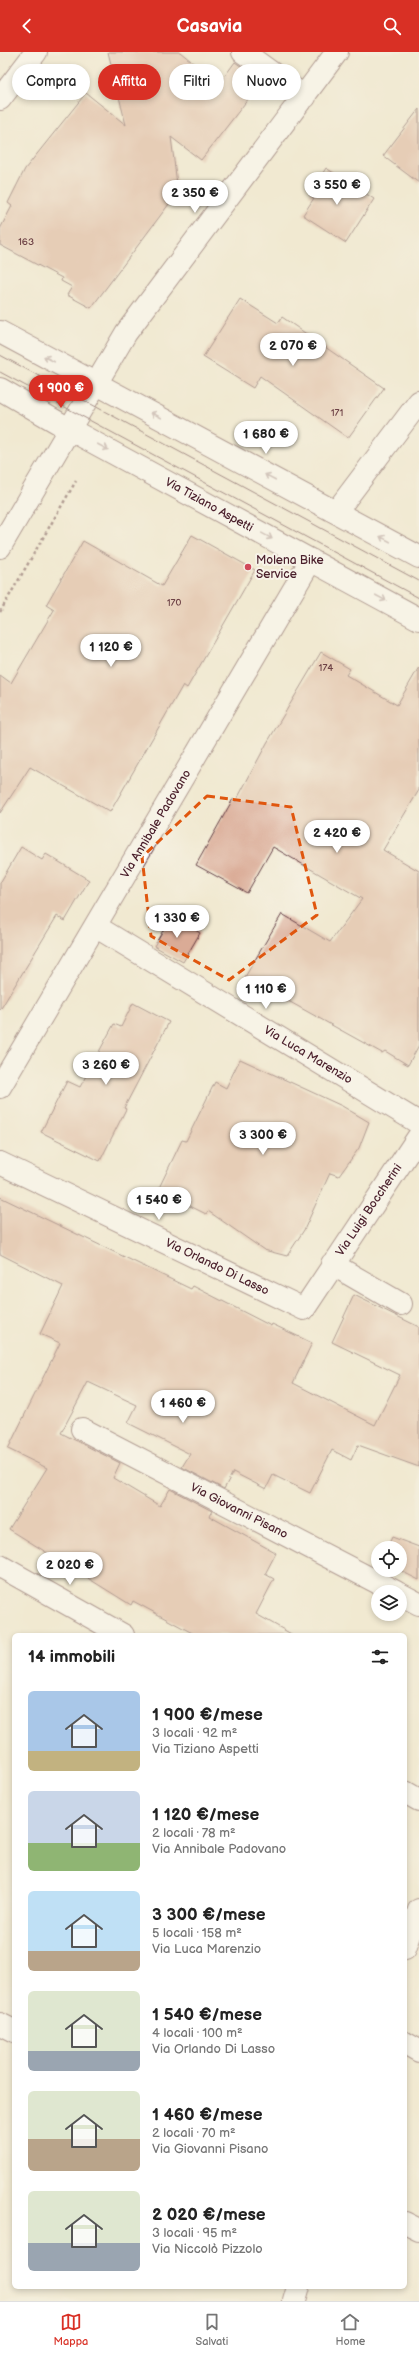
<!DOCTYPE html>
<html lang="it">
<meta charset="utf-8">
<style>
:root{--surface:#fff;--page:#f2f2f2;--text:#222;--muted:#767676;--line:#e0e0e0;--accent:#d93025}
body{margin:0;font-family:"Balsamiq Sans",sans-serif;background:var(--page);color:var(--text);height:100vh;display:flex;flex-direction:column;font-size:15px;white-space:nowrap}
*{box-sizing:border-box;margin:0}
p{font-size:13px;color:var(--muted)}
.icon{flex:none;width:22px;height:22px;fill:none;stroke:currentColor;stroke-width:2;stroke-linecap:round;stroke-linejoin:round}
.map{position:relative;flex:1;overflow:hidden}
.details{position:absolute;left:12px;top:1581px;width:395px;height:656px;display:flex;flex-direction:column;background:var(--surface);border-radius:6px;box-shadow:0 2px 6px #0003}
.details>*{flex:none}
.top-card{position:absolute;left:12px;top:12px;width:395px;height:36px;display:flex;gap:8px}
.fabs{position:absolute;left:371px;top:1489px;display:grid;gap:8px}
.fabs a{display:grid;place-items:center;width:36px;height:36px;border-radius:50%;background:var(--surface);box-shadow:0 2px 6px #0003;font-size:20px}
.price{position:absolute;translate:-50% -34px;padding:0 9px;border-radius:14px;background:#fff;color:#222;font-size:13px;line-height:26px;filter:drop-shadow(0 1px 2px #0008)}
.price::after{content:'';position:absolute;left:50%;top:24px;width:12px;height:9px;margin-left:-6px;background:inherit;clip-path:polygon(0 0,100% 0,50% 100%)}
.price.current{background:var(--accent);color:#fff}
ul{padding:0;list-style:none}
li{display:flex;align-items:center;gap:12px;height:100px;padding:0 16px}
li span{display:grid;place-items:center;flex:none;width:112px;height:80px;border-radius:6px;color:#555}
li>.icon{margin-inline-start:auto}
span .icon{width:48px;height:48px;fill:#fffc;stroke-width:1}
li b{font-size:17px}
h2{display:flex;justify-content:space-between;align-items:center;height:48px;padding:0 16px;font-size:17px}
.pill{padding:0 14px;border-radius:18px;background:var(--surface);box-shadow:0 2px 6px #0003;font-size:14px;line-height:36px}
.pill.current{background:var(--accent);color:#fff}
header{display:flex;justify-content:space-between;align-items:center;height:52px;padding:0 16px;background:var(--accent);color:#fff;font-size:18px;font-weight:700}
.tab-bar{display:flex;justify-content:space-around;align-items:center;height:56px;border-top:1px solid var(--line);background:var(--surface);font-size:11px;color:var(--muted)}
.tab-bar a{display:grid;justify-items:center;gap:2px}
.tab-bar .current{color:var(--accent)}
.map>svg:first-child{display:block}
.building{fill:#daab96}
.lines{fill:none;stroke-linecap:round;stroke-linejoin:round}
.minor-casing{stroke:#633d44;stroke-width:24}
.path{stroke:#633d44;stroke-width:2.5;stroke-dasharray:3 3;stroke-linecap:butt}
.minor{stroke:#fff;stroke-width:22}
.tram{stroke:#4a1f2b;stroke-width:1}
.oneway{stroke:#ae9aa0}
.marked{fill:none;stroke:#e0560e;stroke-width:3;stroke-dasharray:8 5;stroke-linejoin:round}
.poi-dot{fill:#d1495b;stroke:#f7f3e8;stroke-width:1.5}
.labels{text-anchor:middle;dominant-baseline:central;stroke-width:4;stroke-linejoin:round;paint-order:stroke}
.number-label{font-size:10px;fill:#6e4246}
.street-label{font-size:12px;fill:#4a1f2b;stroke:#f7f3e8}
.poi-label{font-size:12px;fill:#4a1f2b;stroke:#f7f3e8;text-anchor:start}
</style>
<header><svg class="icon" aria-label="back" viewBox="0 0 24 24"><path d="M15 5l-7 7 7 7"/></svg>Casavia<svg class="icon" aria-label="search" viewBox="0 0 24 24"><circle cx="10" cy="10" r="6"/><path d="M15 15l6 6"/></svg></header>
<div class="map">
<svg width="419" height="2249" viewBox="0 0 419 2249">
<rect width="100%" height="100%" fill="#f7f3e8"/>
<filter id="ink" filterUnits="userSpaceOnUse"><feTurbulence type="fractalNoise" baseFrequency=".025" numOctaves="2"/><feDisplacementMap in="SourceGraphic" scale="8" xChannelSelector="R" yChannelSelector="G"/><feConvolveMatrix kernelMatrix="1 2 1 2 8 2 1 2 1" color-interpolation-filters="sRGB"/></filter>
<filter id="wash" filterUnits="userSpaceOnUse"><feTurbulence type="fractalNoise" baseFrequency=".012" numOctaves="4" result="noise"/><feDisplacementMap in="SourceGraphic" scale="16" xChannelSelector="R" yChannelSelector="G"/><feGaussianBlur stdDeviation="0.9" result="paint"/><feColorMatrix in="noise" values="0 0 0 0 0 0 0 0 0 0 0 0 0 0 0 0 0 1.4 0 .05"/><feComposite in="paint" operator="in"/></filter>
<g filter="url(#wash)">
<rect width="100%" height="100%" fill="#f1e9d1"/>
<g id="blocks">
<path class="building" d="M108 0H180L219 32 235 10 262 29 201 108 171 85 178 140 91 256 67 243 72 235 61 229 62 226 0 193V177L12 154 8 151 25 117 86 41 126 73Z
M419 57V131L383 104Z
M326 116 374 147 346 191 303 163 314 146 309 143Z
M240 247 278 271 282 265 384 336 348 386 260 324 253 336 203 305Z
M192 483 255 518 187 636 183 633 110 760 30 715 0 761V623L11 631 54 558 46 553 83 489 162 534Z
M321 600 350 617 346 623 397 653 419 615V738L383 798 419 819V993L408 1013 385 999 382 1001 245 925 282 862 330 890 362 847 273 795 247 841 196 813 233 747 236 749 267 691Z
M21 795 42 808 46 802 89 828 65 869 57 864 0 958V831Z
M172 863 200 881 183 910 154 894Z
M133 951 169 970 124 1056 126 1057 100 1109 41 1080 67 1029 80 1035 114 972 121 975Z
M240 1007 342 1054 369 1070 359 1096 339 1124 330 1121 304 1178 287 1204 264 1198 208 1159 206 1162 158 1138 182 1088 186 1089 215 1030 226 1036Z
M0 1145 191 1237 193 1234 271 1274 272 1272 312 1291 293 1331 375 1373 400 1323 332 1290 354 1243 419 1275V1415L358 1393 351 1408 332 1398 310 1441 273 1423 266 1437 233 1420 224 1437 182 1415 190 1402 128 1371 137 1353 88 1330 61 1381 120 1411 113 1426 160 1454 170 1437 212 1459 209 1464 276 1501 265 1522 274 1527 256 1562 293 1583H196L133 1549 131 1553 9 1477 47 1416 8 1397 60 1291 40 1282 63 1234 0 1202Z
M392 1485 419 1495V1528L399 1518 400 1496H387Z"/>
</g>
</g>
<g filter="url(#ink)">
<use href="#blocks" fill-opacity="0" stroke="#633d44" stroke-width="1"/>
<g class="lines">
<defs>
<path id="minor" d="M243 0 305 45
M0 47 36 0
M0 280 419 505
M0 337 69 377 419 567
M336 460 419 350
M0 495 126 281 337 0
M95 874 419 1071
M0 1035 311 508
M0 1111 304 1257 419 1084
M332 1212 401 1252
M82 1377 396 1540
M0 1514 123 1583
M400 1542 419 1552
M405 1740 419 1748
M405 1897 419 1858
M0 1972 14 1979
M405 1991 419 1999
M405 2171 419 2178
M294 2249 298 2235"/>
</defs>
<use href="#minor" class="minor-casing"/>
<path class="path" d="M0 560 76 429"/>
<use href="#minor" class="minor"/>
<path class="tram" d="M0 303 419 529
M0 320 419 546"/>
</g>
<defs><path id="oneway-shaft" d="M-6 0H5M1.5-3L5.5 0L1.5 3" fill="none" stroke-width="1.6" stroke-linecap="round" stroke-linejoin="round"/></defs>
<g class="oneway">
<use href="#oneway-shaft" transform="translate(49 307) rotate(-152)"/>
<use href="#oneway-shaft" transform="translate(156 363) rotate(-152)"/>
<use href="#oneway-shaft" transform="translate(103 395) rotate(28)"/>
<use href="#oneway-shaft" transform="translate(270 425) rotate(-152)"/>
<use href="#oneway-shaft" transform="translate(267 484) rotate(29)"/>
<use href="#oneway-shaft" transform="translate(385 487) rotate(-152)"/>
<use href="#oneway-shaft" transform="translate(381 546) rotate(28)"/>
</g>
</g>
<path d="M0 0H419V2249H0ZM207 744 291 755 317 863 229 928 151 884 142 805Z" fill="#f1e9d1" fill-opacity=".55" fill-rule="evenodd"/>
<path class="marked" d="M207 744 291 755 317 863 229 928 151 884 142 805Z"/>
<circle class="poi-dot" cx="248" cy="515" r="4"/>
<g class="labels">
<g class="number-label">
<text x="26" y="190">163</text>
<text x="337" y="361">171</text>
<text x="174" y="551">170</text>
<text x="326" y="616">174</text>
</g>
<g class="street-label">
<text transform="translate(209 453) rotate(29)">Via Tiziano Aspetti</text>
<text transform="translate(156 772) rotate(-59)">Via Annibale Padovano</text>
<text transform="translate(308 1003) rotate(31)">Via Luca Marenzio</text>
<text transform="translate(369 1158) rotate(-56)">Via Luigi Boccherini</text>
<text transform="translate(217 1215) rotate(26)">Via Orlando Di Lasso</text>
<text transform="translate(239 1459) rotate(27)">Via Giovanni Pisano</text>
</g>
<g class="poi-label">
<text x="256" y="508">Molena Bike<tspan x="256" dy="14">Service</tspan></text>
</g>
</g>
</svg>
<div class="fabs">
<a><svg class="icon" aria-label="locate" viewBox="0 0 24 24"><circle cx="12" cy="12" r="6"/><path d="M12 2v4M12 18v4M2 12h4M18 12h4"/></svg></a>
<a><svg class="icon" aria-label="layers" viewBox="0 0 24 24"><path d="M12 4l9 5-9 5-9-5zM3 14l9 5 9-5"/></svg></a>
</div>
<b class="price" style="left:337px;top:154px">3 550 €</b>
<b class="price" style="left:195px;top:162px">2 350 €</b>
<b class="price" style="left:293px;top:315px">2 070 €</b>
<b class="price current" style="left:61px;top:357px">1 900 €</b>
<b class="price" style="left:266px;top:403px">1 680 €</b>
<b class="price" style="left:111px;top:616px">1 120 €</b>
<b class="price" style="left:337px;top:802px">2 420 €</b>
<b class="price" style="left:177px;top:887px">1 330 €</b>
<b class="price" style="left:266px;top:958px">1 110 €</b>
<b class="price" style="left:106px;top:1034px">3 260 €</b>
<b class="price" style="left:263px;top:1104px">3 300 €</b>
<b class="price" style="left:159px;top:1169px">1 540 €</b>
<b class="price" style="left:183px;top:1372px">1 460 €</b>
<b class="price" style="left:70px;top:1534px">2 020 €</b>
<div class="top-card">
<a class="pill">Compra</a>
<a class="pill current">Affitta</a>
<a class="pill">Filtri</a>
<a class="pill">Nuovo</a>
</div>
<section class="details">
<h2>14 immobili<svg class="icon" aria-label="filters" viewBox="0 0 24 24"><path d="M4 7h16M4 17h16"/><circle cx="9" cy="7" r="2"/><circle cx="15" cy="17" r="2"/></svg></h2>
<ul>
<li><span style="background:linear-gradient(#a9c7e8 75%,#c2b280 0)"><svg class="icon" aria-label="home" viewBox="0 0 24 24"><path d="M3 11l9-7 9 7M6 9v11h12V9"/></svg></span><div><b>1 900 €/mese</b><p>3 locali · 92 m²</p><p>Via Tiziano Aspetti</p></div></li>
<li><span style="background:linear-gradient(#c9d6e8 65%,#8fb573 0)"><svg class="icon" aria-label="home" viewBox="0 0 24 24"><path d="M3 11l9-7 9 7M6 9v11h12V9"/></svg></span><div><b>1 120 €/mese</b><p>2 locali · 78 m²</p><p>Via Annibale Padovano</p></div></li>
<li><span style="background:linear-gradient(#bfe0f5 75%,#b9a48a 0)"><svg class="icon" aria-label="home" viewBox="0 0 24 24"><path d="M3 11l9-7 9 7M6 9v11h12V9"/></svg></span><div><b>3 300 €/mese</b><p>5 locali · 158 m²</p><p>Via Luca Marenzio</p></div></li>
<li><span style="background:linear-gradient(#dfe7d0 75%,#9aa5b1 0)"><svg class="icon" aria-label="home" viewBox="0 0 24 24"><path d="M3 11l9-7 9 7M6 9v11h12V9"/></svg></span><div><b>1 540 €/mese</b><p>4 locali · 100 m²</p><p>Via Orlando Di Lasso</p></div></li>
<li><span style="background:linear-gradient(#dfe7d0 60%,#b9a48a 0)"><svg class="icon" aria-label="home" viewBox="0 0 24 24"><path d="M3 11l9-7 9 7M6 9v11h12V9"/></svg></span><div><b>1 460 €/mese</b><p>2 locali · 70 m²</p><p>Via Giovanni Pisano</p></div></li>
<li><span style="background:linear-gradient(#dfe7d0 65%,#9aa5b1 0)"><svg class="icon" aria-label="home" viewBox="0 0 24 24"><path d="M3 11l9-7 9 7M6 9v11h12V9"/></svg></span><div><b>2 020 €/mese</b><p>3 locali · 95 m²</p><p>Via Niccolò Pizzolo</p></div></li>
</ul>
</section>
</div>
<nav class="tab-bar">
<a class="current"><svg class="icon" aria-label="map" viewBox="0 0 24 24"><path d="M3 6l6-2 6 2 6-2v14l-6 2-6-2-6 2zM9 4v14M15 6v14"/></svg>Mappa</a>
<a><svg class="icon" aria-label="saved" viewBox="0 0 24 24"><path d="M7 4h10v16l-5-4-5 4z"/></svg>Salvati</a>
<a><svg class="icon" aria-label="home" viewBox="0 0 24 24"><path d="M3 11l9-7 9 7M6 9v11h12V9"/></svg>Home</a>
</nav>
